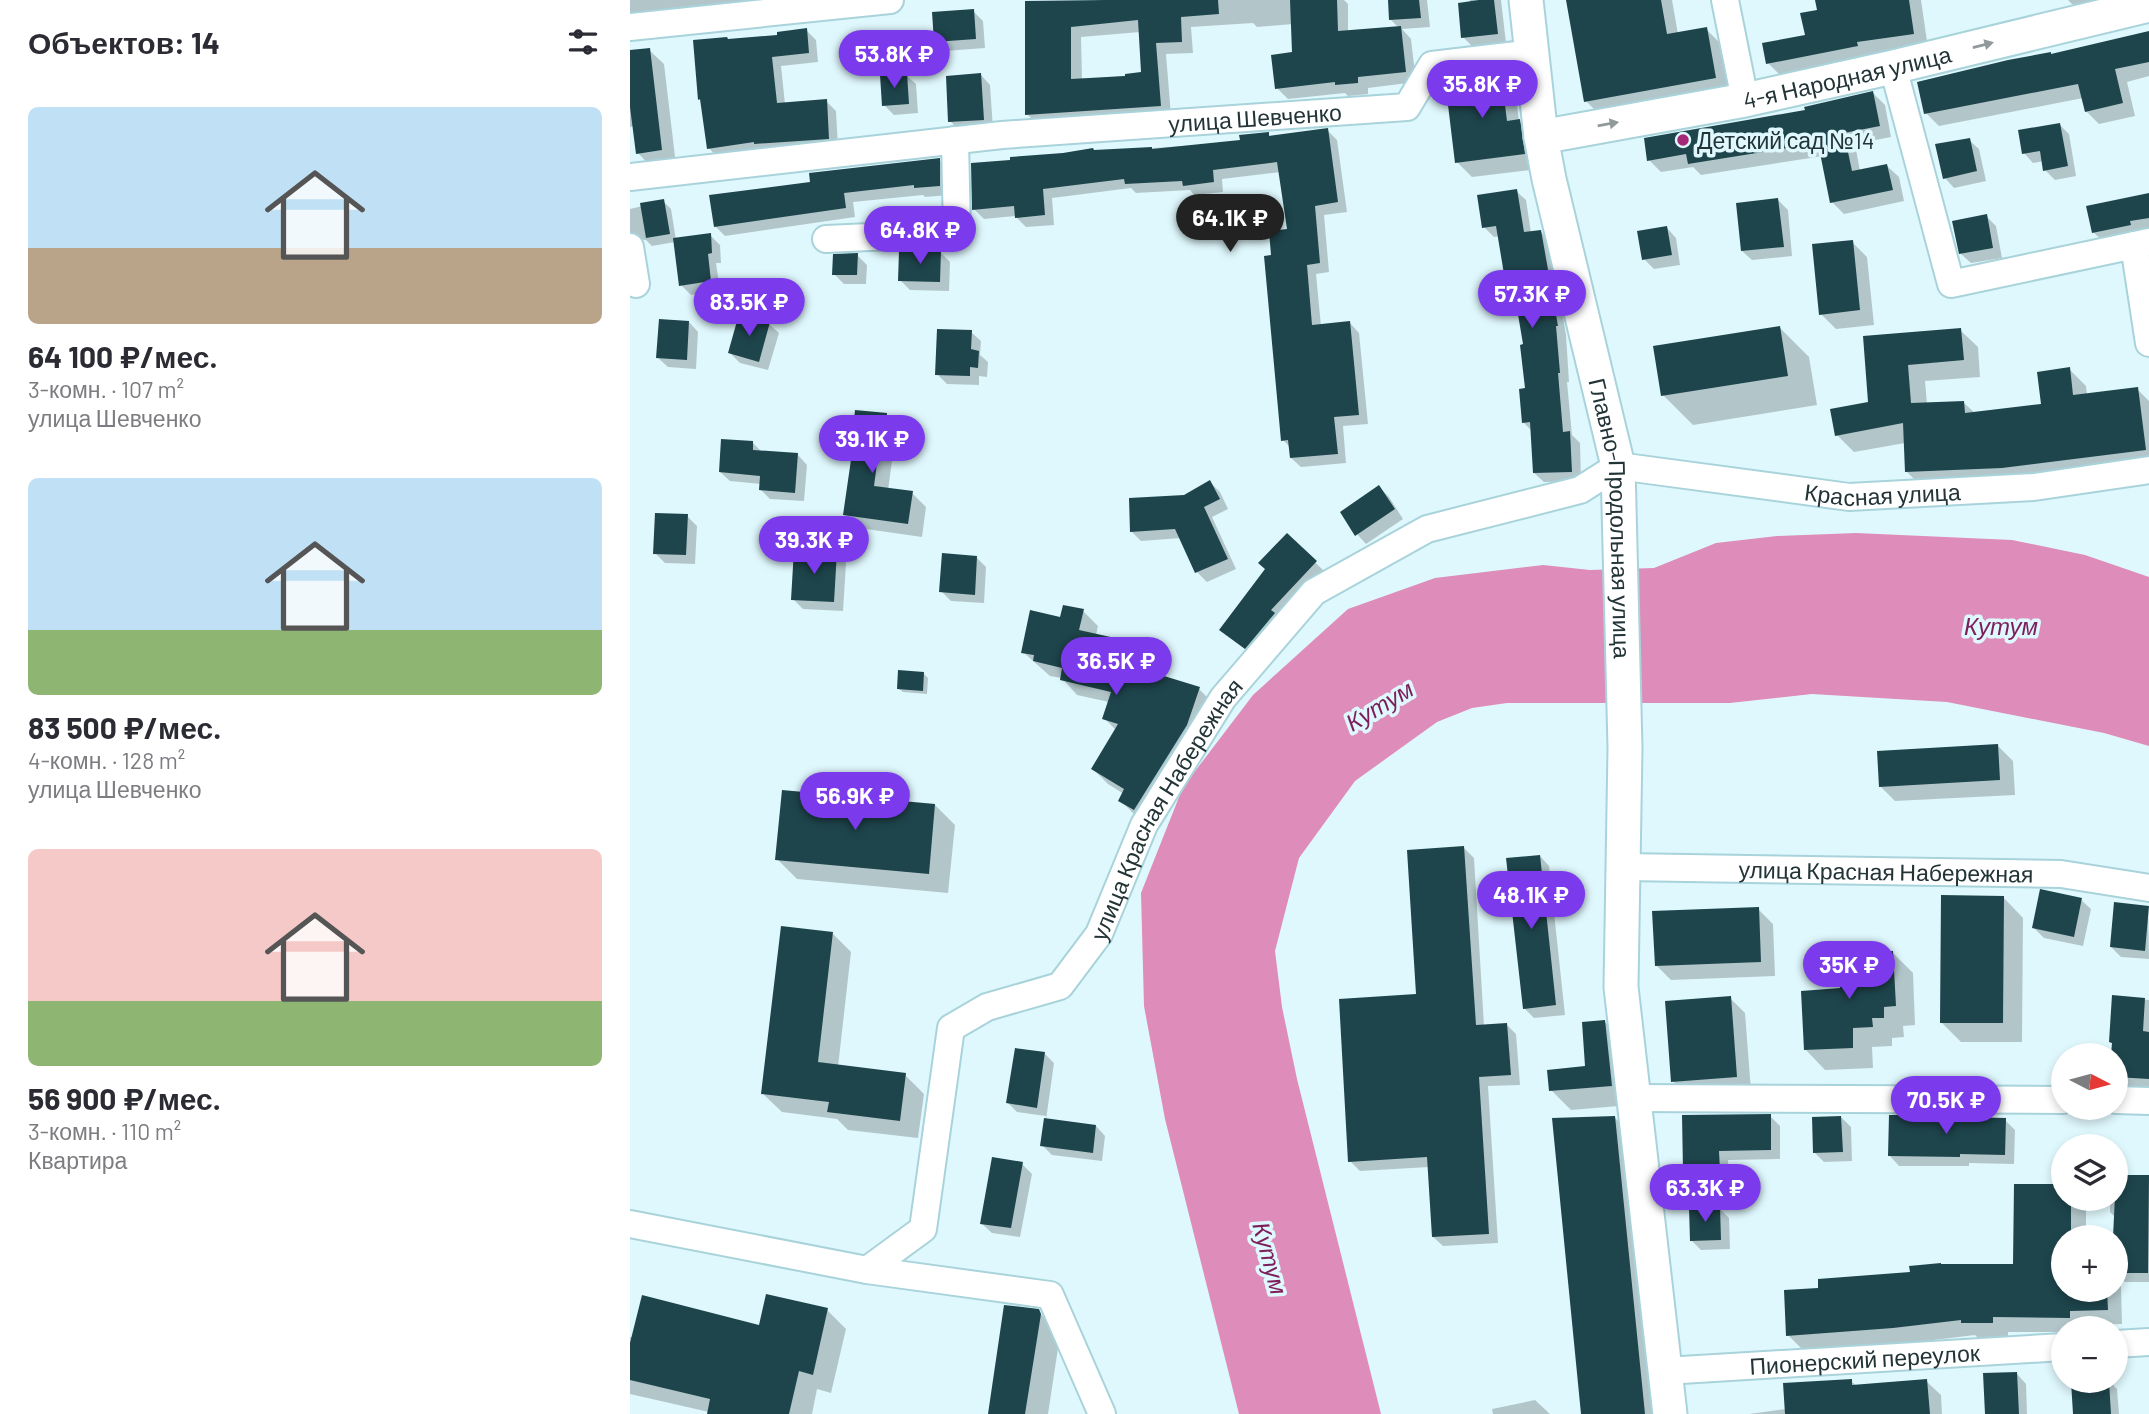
<!DOCTYPE html>
<html lang="ru">
<meta charset="utf-8">
<style>
:root{--surface:#fff;--page:#f2f2f3;--text:#2b2b33;--muted:#7c7c81;--accent:#7c3aed}
body{margin:0;font-family:Barlow,sans-serif;background:var(--page);color:var(--text);height:100vh;display:flex;flex-direction:column;font-size:26px;white-space:nowrap}
*{box-sizing:border-box;margin:0}
p{font-size:23px;color:var(--muted)}
.icon{flex:none;width:38px;height:38px;fill:none;stroke:currentColor;stroke-width:2;stroke-linecap:round;stroke-linejoin:round}
.map{position:relative;flex:1;overflow:hidden}
.drawer{display:flex;flex-direction:column;background:var(--surface);width:630px}
.drawer>*{flex:none}
.needle{width:46px;rotate:96deg}
.buttons{position:absolute;left:1421px;top:1043px;display:grid;gap:14px}
.buttons a{display:grid;place-items:center;width:77px;height:77px;border-radius:50%;background:var(--surface);box-shadow:0 4px 10px #0003;font-size:35px}
.price{position:absolute;translate:-50% -60px;padding:0 16px;border-radius:24px;background:var(--accent);color:#fff;font-size:23px;line-height:46px;filter:drop-shadow(0 2px 4px #0008)}
.price::after{content:'';position:absolute;left:50%;top:42px;width:21px;height:16px;margin-left:-10px;background:inherit;clip-path:polygon(0 0,100% 0,50% 100%)}
.price.current{background:#222;color:#fff}
ul{padding:0;list-style:none}
li{display:grid;align-content:center;gap:14px;height:371px;padding:0 28px}
li span{display:grid;place-items:center;height:217px;border-radius:10px;color:#555}
li>.icon{margin-inline-start:auto}
span .icon{width:126px;height:126px;fill:#fffc;stroke-width:1}
li b{font-size:30px}
h2{display:flex;justify-content:space-between;align-items:center;height:84px;padding:0 28px;font-size:30px}
main{display:flex;flex:1;min-height:0}
.map>svg:first-child{display:block}
.water{fill:#de8cb9}
.shadow{fill:#0003;fill-rule:evenodd}
.building{fill:#1e454c;fill-rule:evenodd}
.lines{fill:none;stroke-linecap:round;stroke-linejoin:round}
.minor-casing{stroke:#a9d3db;stroke-width:30}
.tertiary-casing{stroke:#a9d3db;stroke-width:37}
.minor{stroke:#fff;stroke-width:26}
.tertiary{stroke:#fff;stroke-width:33}
.oneway{fill:#919a9b}
.poi-dot{fill:#a52777;stroke:#dff8fd;stroke-width:2.5}
.labels{text-anchor:middle;dominant-baseline:central;stroke-width:7;stroke-linejoin:round;paint-order:stroke}
.street-label{font-size:23px;fill:#233437;stroke:#dff8fd}
.poi-label{font-size:23px;fill:#233437;stroke:#dff8fd;text-anchor:start}
.water-label{font-size:24px;font-style:italic;fill:#7d1e5a;stroke:#dff8fd}
</style>
<main>
<section class="drawer">
<h2>Объектов: 14<svg class="icon" aria-label="filters" viewBox="0 0 24 24"><path d="M4 7h16M4 17h16"/><circle cx="9" cy="7" r="2"/><circle cx="15" cy="17" r="2"/></svg></h2>
<ul>
<li><span style="background:linear-gradient(#bfe0f5 65%,#b9a48a 0)"><svg class="icon" aria-label="home" viewBox="0 0 24 24"><path d="M3 11l9-7 9 7M6 9v11h12V9"/></svg></span><div><b>64 100 ₽/мес.</b><p>3-комн. · 107 m²</p><p>улица Шевченко</p></div></li>
<li><span style="background:linear-gradient(#bfe0f5 70%,#8fb573 0)"><svg class="icon" aria-label="home" viewBox="0 0 24 24"><path d="M3 11l9-7 9 7M6 9v11h12V9"/></svg></span><div><b>83 500 ₽/мес.</b><p>4-комн. · 128 m²</p><p>улица Шевченко</p></div></li>
<li><span style="background:linear-gradient(#f6c9c9 70%,#8fb573 0)"><svg class="icon" aria-label="home" viewBox="0 0 24 24"><path d="M3 11l9-7 9 7M6 9v11h12V9"/></svg></span><div><b>56 900 ₽/мес.</b><p>3-комн. · 110 m²</p><p>Квартира</p></div></li>
</ul>
</section>
<div class="map">
<svg width="1519" height="1414" viewBox="0 0 1519 1414">
<rect width="100%" height="100%" fill="#dff8fd"/>
<path class="water" d="M1226 533 1382 540 1455 555 1519 577V746L1474 733 1317 702 1182 694 1100 703H877L842 708 807 722 725 781 669 858 645 951 652 1007 667 1079 751 1414H609L535 1119 514 1006 511 893 553 787 623 695 718 609 805 578 913 565 960 570 1024 568 1086 543 1147 536Z"/>
<path class="shadow" d="M0 0H182L0 18Z
M468 0H714L718 4V32L769 28 761 20 759 0H797L800 27 772 29 781 39 786 82 738 88V94L718 96 715 93 658 99 647 88 663 54V24L627 27 623 23 561 27 563 53 536 54 541 116 408 125 397 114V3L468 2ZM510 32 513 74 452 80 451 37Z
M840 0H871L876 43 843 47 833 37Z
M938 0H1042L1048 34 1076 29 1091 44 1100 93 971 116 956 101Z
M1187 0H1291L1298 48 1153 78 1138 63 1177 36 1189 11Z
M1438 0H1485L1445 7Z
M343 11 353 21 355 48 315 51 306 41Z
M176 30 186 40 188 62 151 66 155 104 196 101 206 111 208 148 88 158 79 148 72 102 69 99 149 36Z
M1519 33V76L1497 82 1505 116 1469 124 1456 111 1453 98 1309 126 1296 113Z
M19 50 34 64 46 165 22 168 8 153 4 126 0 127V52Z
M276 75 286 84 288 113 264 115 254 105Z
M351 75 360 85 363 129 330 131 320 121Z
M870 75 885 90 889 121 904 136 909 169 842 177 827 162Z
M1243 93 1255 105 1261 137 1225 144 1230 171 1257 166 1269 177 1274 201 1214 214 1202 202 1193 156 1071 175 1063 167 1031 172 1019 160Z
M1430 125 1439 134 1446 176 1425 180 1415 170 1414 161 1403 163 1394 153Z
M697 130 707 140 717 212 694 215 699 272 686 274 691 326 720 323 729 333 738 424 713 426 716 463 671 467 661 458 660 447 653 440 659 231 651 172 592 179 593 192 564 195 560 190 506 193 501 188 422 198 424 225 396 227 385 216 354 219 344 209 465 152 612 142 638 134 642 138Z
M1339 140 1349 149 1356 181 1324 188 1315 178Z
M309 160 319 169V195L295 197 293 195 223 202 225 217 95 236 85 226 182 183Z
M886 191 896 200 901 233 910 231 920 241 936 335 939 382H937L942 435 950 443 951 481 914 482 904 473 902 431 893 422 896 390 895 346 884 282 876 273 870 236 864 237 854 227Z
M1519 195V232L1476 244 1463 232Z
M1148 200 1158 210 1162 256 1122 260 1112 251Z
M33 201 41 209 46 240 80 235 90 245 91 263H86L90 290 61 295 51 285 45 242 22 246 16 240 6 239 0 241V209Z
M1356 216 1366 226 1372 258 1341 263 1331 254Z
M1037 228 1046 238 1050 265 1024 269 1014 259Z
M1222 242 1237 257 1244 325 1206 329 1191 314Z
M310 252 320 262 319 291 280 290 270 280Z
M227 255 237 265 236 284H214L204 274Z
M59 322 68 332 66 369 38 367 28 358Z
M139 324 149 333 138 370 110 363 100 353Z
M1150 328 1179 357 1187 405 1063 425 1033 395Z
M1330 330 1348 347 1350 377 1295 381 1297 404 1334 403 1345 413 1413 405 1439 369 1456 386 1457 395 1507 389 1519 401V468L1294 489 1277 472 1275 443 1224 452 1207 435 1240 403 1235 337Z
M341 332 351 341 350 355 358 362 357 377 349 376V385L317 384 307 374Z
M256 415 270 429 268 455 263 454 258 490 282 493 296 507 292 537 229 528 215 514 225 440Z
M123 443 132 452 168 455 177 465 174 501 140 499 130 489 131 484 100 481 90 472Z
M580 482 590 492 598 509 582 517 606 569 577 582 567 572 551 538 511 541 501 531Z
M749 487 759 497 773 519 736 544 727 534Z
M57 516 67 526 65 564 35 563 25 553Z
M657 535 695 572 625 657 592 629 637 569Z
M206 553 216 563 213 611 173 609 163 599Z
M346 557 356 567 354 603 321 601 311 591Z
M453 611 468 626 466 635 502 643 517 658 514 672 569 689 584 704 505 815 490 800 494 794 478 784 463 769 486 730 474 718 479 702 447 695 432 678 420 676 393 652 432 619Z
M293 673 298 678 297 694 273 692 268 688Z
M1368 746 1383 761 1385 795 1265 801 1250 786Z
M305 805 325 825 318 893 167 879 147 859Z
M834 848 844 858 854 1026 877 1025 886 1034 890 1085 858 1086 868 1243 813 1246 803 1237 799 1167 730 1171 720 1161 788 996Z
M910 856 919 866 935 1015 904 1018 894 1008Z
M1373 897 1393 918 1392 1042H1331L1311 1022Z
M1451 900 1461 909 1453 946 1414 938 1404 928Z
M1518 907 1519 959 1491 957 1481 947Z
M1128 909 1143 924 1145 976 1041 980 1026 965Z
M203 934 221 952 208 1067 275 1075 294 1094 288 1138 218 1130 207 1119 152 1112 133 1094Z
M1263 953 1283 973 1285 1025 1273 1026 1274 1037 1262 1038V1046L1242 1047 1243 1068 1195 1070 1175 1049Z
M1484 997 1519 1000V1092L1496 1090 1486 1080V1055H1483L1484 1045 1480 1042Z
M1100 998 1115 1013 1121 1091 1058 1096 1043 1081Z
M975 1022 995 1042 1001 1105 941 1110 921 1090 957 1068Z
M414 1053 424 1063 416 1120 466 1126 475 1136 472 1161 422 1155 412 1145 416 1116 387 1112 378 1103Z
M1140 1116 1150 1126V1159L1098 1160 1099 1180H1065L1055 1171Z
M1211 1117 1221 1127 1222 1161 1194 1162 1184 1152Z
M985 1118 1005 1138 1032 1414H953Z
M1375 1120 1385 1130 1384 1164 1339 1163V1166H1269L1260 1156Z
M392 1164 402 1174 390 1237 362 1233 352 1224Z
M1519 1176V1282H1495L1486 1273 1485 1217 1480 1212V1199H1486V1177Z
M1386 1186H1433V1199H1453L1456 1201V1237H1433V1290H1486V1281L1491 1287 1492 1324 1455 1325V1328H1433V1332H1378V1338H1348L1345 1335 1279 1343 1173 1350 1158 1335 1190 1290 1385 1266Z
M1089 1208 1099 1218 1100 1249 1071 1250 1061 1240Z
M197 1310 216 1329 201 1393 187 1389 182 1414H79V1412L0 1394V1337L130 1327Z
M408 1311 430 1335 418 1414H359Z
M1387 1374 1396 1384 1397 1414H1357Z
M1221 1381 1227 1386 1296 1381 1311 1395 1312 1414H1119L1156 1409Z
M1479 1381 1487 1389 1489 1414H1445L1443 1382Z
M905 1400 920 1414H863L862 1409Z"/>
<path class="building" d="M476 0H588L589 14 551 17 552 42 526 43 531 106 395 115V1ZM508 20 511 72 495 74V76L441 79V27Z
M660 0H707L708 31 771 26 776 72 728 77V83L705 85V82L645 89 641 55 662 52Z
M758 0H789L791 18 759 20Z
M849 0H864L868 34 831 38 828 3Z
M936 0H1031L1037 34 1077 27 1086 78 954 102Z
M1185 0H1279L1284 34 1227 42 1228 46 1136 64 1132 43 1175 35 1170 13 1187 10Z
M344 9 346 39 304 42 302 12Z
M177 28 179 53 142 57 147 103 197 99 199 139 124 144V142L77 149 70 99 68 100 63 40 97 37 98 39 147 35V32Z
M1519 31V62L1485 69 1493 103 1455 112 1448 84 1294 114 1287 82 1378 60 1421 52V54Z
M20 48 32 150 6 154 0 107V50Z
M277 73 279 104 252 106 250 75Z
M351 73 354 120 318 122 316 76Z
M871 73 877 121 890 119 895 154 825 163 815 80Z
M1243 91 1250 126 1214 133 1222 171 1257 164 1263 190 1200 203 1188 143 1058 164 1056 154 1017 161 1014 138 1175 110 1174 107Z
M1430 123 1438 166 1413 171 1410 151 1392 154 1388 130Z
M698 128 708 202 685 206 690 263 677 265 682 325 720 321 729 415 704 417 708 454 660 458 658 440 651 441 634 256 641 255 639 231 657 229 647 162 583 170 584 182 553 186 552 181 495 184 494 179 413 189 415 215 385 218 384 206 342 210 341 163 380 160V157L433 153 463 148 464 150 522 147V149L610 140 609 135 639 132V136Z
M1340 138 1347 171 1313 179 1305 144Z
M310 158V186L284 188V185L214 193 216 208 84 227 79 195 180 182 179 173Z
M887 189 894 232 911 230 928 326H926L930 373H928L933 432 940 431 942 472 903 473 900 422 892 423 889 389 895 388 890 345 893 344 881 273 874 274 866 226 852 228 847 195Z
M1519 193V218L1500 221 1501 225 1462 233 1456 206Z
M1148 198 1154 247 1111 251 1106 203Z
M34 199 40 234 16 238 10 203Z
M1357 214 1363 248 1329 254 1322 221Z
M1037 226 1042 255 1012 260 1007 231Z
M81 233 82 253 78 254 81 281 49 286 43 238Z
M1223 240 1230 310 1189 315 1182 244Z
M311 250 310 282 268 281 269 251Z
M228 253 227 275H202L203 254Z
M109 314 140 322 129 362 98 353Z
M29 319 59 321 57 360 26 358Z
M1150 326 1158 376 1031 396 1023 346Z
M1331 328 1334 360 1278 365 1281 403 1334 401 1335 413 1411 404 1407 372 1440 367 1443 395 1508 387 1516 450 1372 468 1275 472 1273 423 1205 436 1200 409 1238 402 1233 336Z
M307 329 342 330 341 349 349 351 348 368 340 367V376L305 375Z
M225 410 257 413 255 442 250 441 244 486 283 491 278 524 213 515 224 439H222Z
M91 439 123 441V450L168 453 165 493 129 490 130 476 89 472Z
M580 480 590 499 574 507 598 559 565 573 545 529 500 532 499 498 554 495Z
M749 485 765 509 725 536 710 512Z
M25 513 58 514 56 555 23 554Z
M657 533 687 561 641 610 645 613 615 649 589 630 635 569 628 563Z
M164 549 207 551 204 602 161 600Z
M312 553 347 556 345 595 309 592Z
M433 605 454 609 449 630 503 642 498 665 570 687 557 725 504 810 488 801 494 789 461 769 488 724 472 719 481 692 430 680 432 668 403 661 404 655 391 653 400 610 430 617Z
M268 670 294 672 293 691 267 689Z
M1368 744 1370 780 1249 787 1247 751Z
M152 790 305 804 299 874 145 860Z
M834 846 846 1025 877 1023 881 1075 849 1077 859 1234 802 1237 797 1157 718 1162 709 999 786 994 777 850Z
M910 855 926 1005 893 1009 876 858Z
M1410 889 1452 898 1444 937 1402 928Z
M1311 895 1374 896 1373 1023H1310Z
M1484 902 1519 906 1515 951 1480 947Z
M1129 907 1131 962 1025 966 1022 911Z
M151 926 203 932 188 1062 276 1073 270 1121 197 1112 199 1102 131 1094Z
M1263 951 1266 1006 1254 1007V1018H1242L1243 1027 1223 1028V1048L1174 1050 1171 991 1210 988 1208 953Z
M1482 995 1515 998 1513 1031 1519 1032V1079L1486 1077V1055H1481L1482 1043 1479 1042Z
M1101 996 1107 1077 1041 1082 1035 1001Z
M975 1020 982 1086 919 1091 917 1070 955 1066 952 1022Z
M385 1048 415 1052 407 1108 376 1103Z
M1141 1114V1150L1089 1151 1090 1171H1053L1052 1115Z
M1259 1115H1331V1117L1376 1118 1375 1155 1330 1154V1157L1258 1156Z
M985 1116 1015 1414H951L922 1118Z
M1211 1116 1213 1152 1183 1153 1182 1117Z
M414 1118 466 1125 463 1153 410 1146Z
M362 1157 393 1162 381 1228 350 1224Z
M1486 1175H1519L1518 1273H1486V1237H1483Z
M1384 1184H1433V1199H1441V1237H1433V1290H1477L1478 1310 1440 1311V1318L1363 1317V1323H1331V1320L1263 1328 1156 1336 1154 1290 1188 1288V1279L1280 1272 1279 1266 1311 1263V1264H1383Z
M1090 1206 1091 1240 1060 1241 1059 1207Z
M136 1294 198 1308 183 1375 169 1371 159 1414H77L80 1399 0 1380V1343L12 1295 129 1325Z
M374 1305 409 1309 411 1314 395 1414H358Z
M1387 1372 1389 1414H1355L1353 1373Z
M1222 1379V1385L1297 1379 1300 1414H1155L1153 1383Z
M1441 1381H1479L1481 1414H1443Z"/>
<g class="lines">
<defs>
<g id="minor">
<path d="M1095 0 1115 100"/>
<path d="M0 27 260 0"/>
<path d="M1263 67 1321 284 1519 242"/>
<path id="s1" d="M0 177 372 135 777 107 802 65 902 53"/>
<path d="M196 239 327 233 325 140"/>
<path d="M1504 245 1519 343"/>
<path d="M0 247 6 284"/>
<path id="s2" d="M994 867 1431 874 1519 888"/>
<path d="M1005 1098 1433 1100"/>
<path d="M1486 1100 1519 1101"/>
<path d="M0 1224 237 1270 420 1295 472 1414"/>
<path id="s3" d="M237 1270 293 1229 321 1028 357 1007 430 986 469 934 514 825 593 698 684 592 797 529 950 490 988 466 1219 497 1404 487 1519 470"/>
<path d="M1486 1344 1519 1342"/>
<path id="s4" d="M1035 1371 1433 1347"/>
</g>
<g id="tertiary">
<path id="s5" d="M896 0 911 137 919 179 988 466 995 748 991 987 1040 1414"/>
<path id="s6" d="M911 137 1115 100 1263 67 1519 5"/>
</g>
</defs>
<use href="#minor" class="minor-casing"/>
<use href="#tertiary" class="tertiary-casing"/>
<use href="#minor" class="minor"/>
<use href="#tertiary" class="tertiary"/>
</g>
<defs><path id="oneway-solid" d="M-6-.8H1V-3.2L6.5 0L1 3.2V.8H-6Z" transform="scale(1.75)"/></defs>
<g class="oneway">
<use href="#oneway-solid" transform="translate(1353 45) rotate(-14)"/>
<use href="#oneway-solid" transform="translate(978 124) rotate(-10)"/>
</g>
<circle class="poi-dot" cx="1053" cy="140" r="7"/>
<g class="labels">
<g class="street-label">
<text stroke="none"><textPath href="#s6" startOffset="312">4-я Народная улица</textPath></text>
<text stroke="none"><textPath href="#s1" startOffset="628">улица Шевченко</textPath></text>
<text stroke="none"><textPath href="#s3" startOffset="1461">Красная улица</textPath></text>
<text stroke="none"><textPath href="#s5" startOffset="527">Главно-Продольная улица</textPath></text>
<text stroke="none"><textPath href="#s3" startOffset="597">улица Красная Набережная</textPath></text>
<text stroke="none"><textPath href="#s2" startOffset="262">улица Красная Набережная</textPath></text>
<text stroke="none"><textPath href="#s4" startOffset="200">Пионерский переулок</textPath></text>
</g>
<g class="poi-label">
<text x="1067" y="140">Детский сад №14</text>
</g>
<g class="water-label">
<text x="1371" y="625">Кутум</text>
<text transform="translate(749 705) rotate(-31)">Кутум</text>
<text transform="translate(641 1258) rotate(75)">Кутум</text>
</g>
</g>
</svg>
<div class="buttons">
<a><svg class="needle" viewBox="-14 -14 28 28"><path d="M0-13l5 13h-10z" fill="#e53935"/><path d="M0 13l5-13h-10z" fill="#7c7c81"/></svg></a>
<a><svg class="icon" aria-label="layers" viewBox="0 0 24 24"><path d="M12 4l9 5-9 5-9-5zM3 14l9 5 9-5"/></svg></a>
<a>+</a>
<a>−</a>
</div>
<b class="price" style="left:264px;top:90px">53.8K ₽</b>
<b class="price" style="left:852px;top:120px">35.8K ₽</b>
<b class="price current" style="left:600px;top:254px">64.1K ₽</b>
<b class="price" style="left:290px;top:266px">64.8K ₽</b>
<b class="price" style="left:902px;top:330px">57.3K ₽</b>
<b class="price" style="left:119px;top:338px">83.5K ₽</b>
<b class="price" style="left:242px;top:475px">39.1K ₽</b>
<b class="price" style="left:184px;top:576px">39.3K ₽</b>
<b class="price" style="left:486px;top:697px">36.5K ₽</b>
<b class="price" style="left:225px;top:832px">56.9K ₽</b>
<b class="price" style="left:901px;top:931px">48.1K ₽</b>
<b class="price" style="left:1219px;top:1001px">35K ₽</b>
<b class="price" style="left:1316px;top:1136px">70.5K ₽</b>
<b class="price" style="left:1075px;top:1224px">63.3K ₽</b>
</div>
</main>
